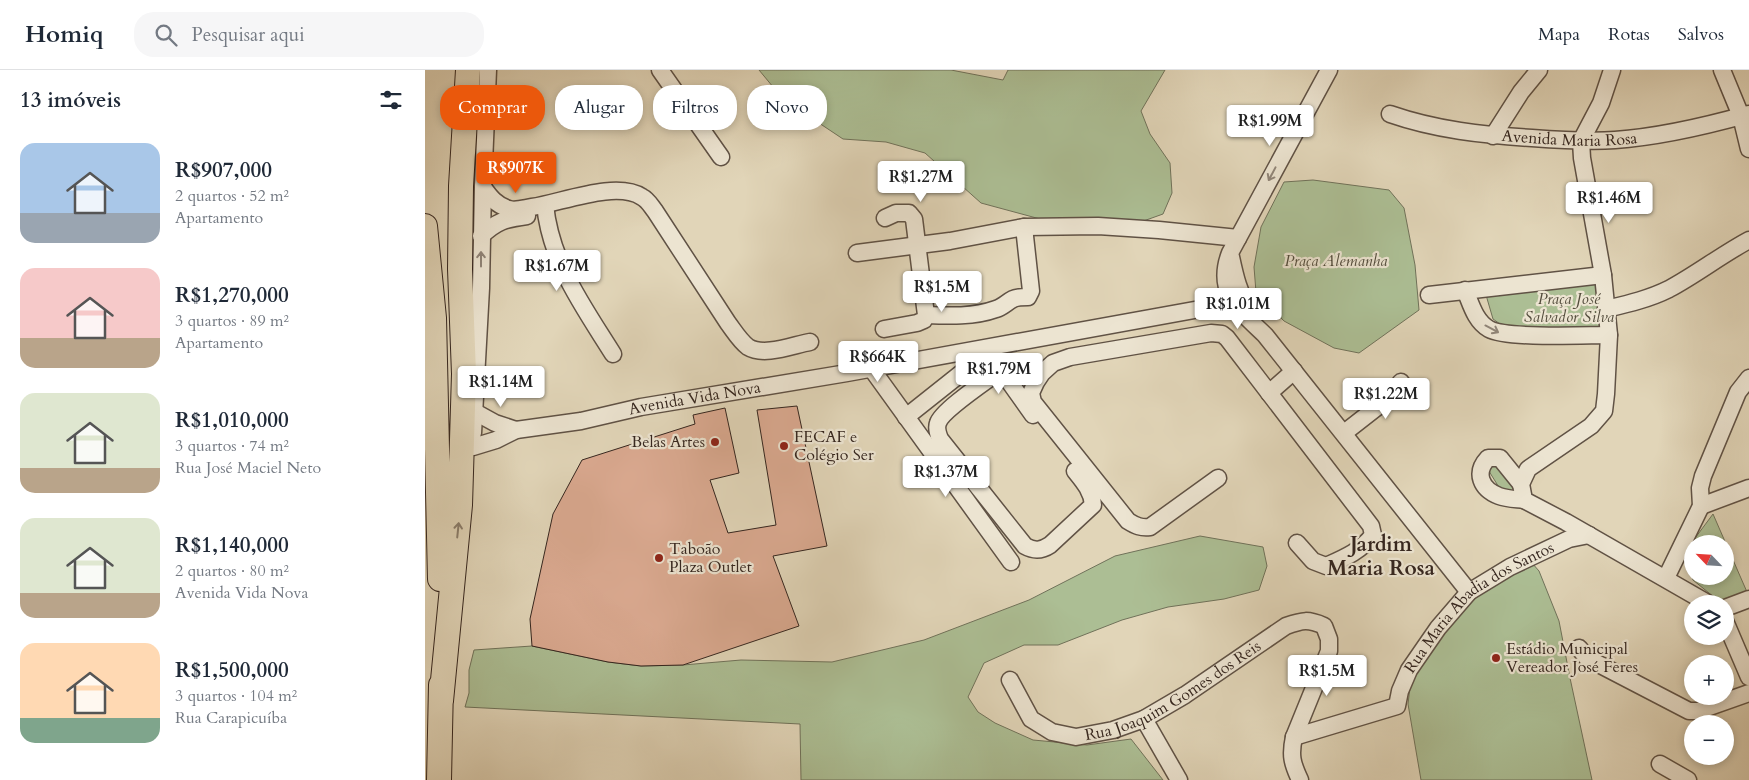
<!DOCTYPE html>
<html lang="pt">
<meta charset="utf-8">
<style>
:root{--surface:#fff;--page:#f6f6f7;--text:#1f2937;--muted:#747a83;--line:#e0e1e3;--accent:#ea580c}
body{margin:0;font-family:Cardo,serif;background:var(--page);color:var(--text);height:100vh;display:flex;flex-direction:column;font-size:19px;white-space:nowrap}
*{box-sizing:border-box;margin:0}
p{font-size:16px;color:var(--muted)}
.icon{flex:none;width:28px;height:28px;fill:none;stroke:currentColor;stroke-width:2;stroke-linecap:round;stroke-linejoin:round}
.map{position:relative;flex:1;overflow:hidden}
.drawer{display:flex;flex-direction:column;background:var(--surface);width:425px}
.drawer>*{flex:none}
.guide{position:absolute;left:15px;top:15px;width:475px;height:45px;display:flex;gap:10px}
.needle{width:32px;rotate:295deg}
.buttons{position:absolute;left:1259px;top:465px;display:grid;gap:10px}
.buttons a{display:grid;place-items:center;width:50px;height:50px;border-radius:50%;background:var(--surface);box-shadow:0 2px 8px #0003;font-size:25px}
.price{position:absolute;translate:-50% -42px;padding:0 11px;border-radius:5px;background:#fff;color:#222;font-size:16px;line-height:32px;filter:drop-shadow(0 1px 2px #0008)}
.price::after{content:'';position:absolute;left:50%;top:30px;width:15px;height:11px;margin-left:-8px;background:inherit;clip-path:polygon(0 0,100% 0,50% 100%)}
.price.active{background:var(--accent);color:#fff}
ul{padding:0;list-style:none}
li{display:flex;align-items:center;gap:15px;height:125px;padding:0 20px}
li span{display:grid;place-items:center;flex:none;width:140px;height:100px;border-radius:15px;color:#555}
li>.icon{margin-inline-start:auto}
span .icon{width:60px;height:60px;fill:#fffc;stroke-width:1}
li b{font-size:21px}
h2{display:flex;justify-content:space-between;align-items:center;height:60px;padding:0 20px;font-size:21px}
.tag{padding:0 18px;border-radius:20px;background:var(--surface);box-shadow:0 2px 8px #0003;font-size:18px;line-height:45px}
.tag.active{background:var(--accent);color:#fff}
header{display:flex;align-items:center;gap:30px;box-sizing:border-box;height:70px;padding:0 25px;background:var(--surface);border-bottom:1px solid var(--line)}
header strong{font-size:24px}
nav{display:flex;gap:28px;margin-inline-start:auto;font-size:18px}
.search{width:350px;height:45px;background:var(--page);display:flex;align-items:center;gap:12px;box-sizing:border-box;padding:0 18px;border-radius:20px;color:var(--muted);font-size:19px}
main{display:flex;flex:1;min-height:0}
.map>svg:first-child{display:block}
.green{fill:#acbe94;stroke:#70725a;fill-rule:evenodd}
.building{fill:#daa990;stroke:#35261f}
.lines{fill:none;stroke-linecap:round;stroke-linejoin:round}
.minor-casing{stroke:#605245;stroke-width:19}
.highway-casing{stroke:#35261f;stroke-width:26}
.minor{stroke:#ece4d1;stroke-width:16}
.highway{stroke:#e1d5b8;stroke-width:24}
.oneway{stroke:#908578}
.oneway2{stroke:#8b7e6c}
.poi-dot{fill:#8f2418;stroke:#ece4d1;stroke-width:2}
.labels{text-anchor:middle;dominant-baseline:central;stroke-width:4.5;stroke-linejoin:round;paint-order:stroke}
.street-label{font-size:16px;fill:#35261f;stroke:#ece4d1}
.park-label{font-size:16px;font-style:italic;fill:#534c3c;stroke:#ece4d1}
.poi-label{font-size:16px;fill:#35261f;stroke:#ece4d1;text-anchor:start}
.district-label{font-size:21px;font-weight:bold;fill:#35261f;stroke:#ece4d1}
</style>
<header>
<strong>Homiq</strong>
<div class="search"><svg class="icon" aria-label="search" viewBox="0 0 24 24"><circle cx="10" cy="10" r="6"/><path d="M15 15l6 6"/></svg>Pesquisar aqui</div>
<nav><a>Mapa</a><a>Rotas</a><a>Salvos</a></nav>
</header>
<main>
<section class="drawer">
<h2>13 imóveis<svg class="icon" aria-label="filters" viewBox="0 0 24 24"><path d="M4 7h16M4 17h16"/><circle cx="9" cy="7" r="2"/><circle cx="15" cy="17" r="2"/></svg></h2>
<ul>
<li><span style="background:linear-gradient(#a9c7e8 70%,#9aa5b1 0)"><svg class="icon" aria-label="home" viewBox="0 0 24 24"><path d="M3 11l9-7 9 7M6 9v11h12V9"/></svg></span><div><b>R$907,000</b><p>2 quartos · 52 m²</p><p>Apartamento</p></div></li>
<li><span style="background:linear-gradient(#f6c9c9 70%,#b9a48a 0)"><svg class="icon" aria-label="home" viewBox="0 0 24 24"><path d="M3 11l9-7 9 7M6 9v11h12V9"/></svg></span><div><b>R$1,270,000</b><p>3 quartos · 89 m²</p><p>Apartamento</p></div></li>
<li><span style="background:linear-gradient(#dfe7d0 75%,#b9a48a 0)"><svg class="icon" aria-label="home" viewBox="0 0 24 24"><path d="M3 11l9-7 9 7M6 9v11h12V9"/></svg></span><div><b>R$1,010,000</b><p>3 quartos · 74 m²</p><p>Rua José Maciel Neto</p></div></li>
<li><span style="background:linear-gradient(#dfe7d0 75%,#b9a48a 0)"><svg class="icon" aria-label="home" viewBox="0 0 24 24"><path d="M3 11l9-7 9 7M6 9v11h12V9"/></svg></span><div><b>R$1,140,000</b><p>2 quartos · 80 m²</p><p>Avenida Vida Nova</p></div></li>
<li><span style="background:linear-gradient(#ffd9b3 75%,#7fa58c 0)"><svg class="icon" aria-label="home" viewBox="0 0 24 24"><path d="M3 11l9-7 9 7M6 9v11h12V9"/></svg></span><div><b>R$1,500,000</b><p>3 quartos · 104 m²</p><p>Rua Carapicuíba</p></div></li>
</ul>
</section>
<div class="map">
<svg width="1324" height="710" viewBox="0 0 1324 710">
<rect width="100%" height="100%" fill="#e1d5b8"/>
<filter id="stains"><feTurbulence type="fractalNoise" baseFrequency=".004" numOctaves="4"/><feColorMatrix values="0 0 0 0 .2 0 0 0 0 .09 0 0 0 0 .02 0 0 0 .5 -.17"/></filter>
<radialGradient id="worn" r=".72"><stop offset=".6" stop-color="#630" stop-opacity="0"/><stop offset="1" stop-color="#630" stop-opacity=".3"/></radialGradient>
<path class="green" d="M334 0H526L578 10 583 0H740L716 41 725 64 745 93 747 123 738 144 710 154 641 156 556 133 500 83 461 72 418 69 358 29Z
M888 110 964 120 979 138 990 195 994 240 934 283 909 278 859 251 831 222 829 197 836 157 859 112Z
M1172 213 1178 259 1085 261 1068 249 1061 225Z
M1070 389 1093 421 1080 427 1062 398Z
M1288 444 1322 522 1295 532 1268 510 1259 483ZM1268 474H1300V506H1268Z
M775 466 838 477 842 496 834 520 799 529 743 537 697 550 633 575H599L559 593 543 627 553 642 570 653 608 670 662 675 706 669 738 710H376L375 654 40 637 44 623V600L49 580 107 576 183 592 216 596 258 595 316 590 407 592 499 570 604 530 690 486Z
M1107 493 1114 501 1134 551 1145 608 1167 710H996L983 634 986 609 1015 568 1064 512Z"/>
<path class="building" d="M372 336 402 476 348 486 374 556 258 595 216 596 183 592 107 576 105 549 128 444 157 390 270 354 268 345 300 338 314 403 285 410 303 463 351 455 332 340Z"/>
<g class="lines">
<defs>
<g id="minor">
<path d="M235 0 296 87"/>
<path d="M904 0 805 183C790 222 814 240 840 265L1044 522"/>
<path d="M1187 0 1176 33 1156 71 1157 88 1178 205 1184 265 1181 324 1179 341 1166 356 1103 399 1096 414 1099 430 1141 452 1284 534"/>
<path d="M1297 0 1316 46 1324 79"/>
<path id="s1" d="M965 44C1011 60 1058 65 1107 68 1134 70 1162 72 1190 70 1235 67 1281 56 1324 44"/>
<path d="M1068 66 1096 22 1114 0"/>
<path d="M58 117C65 127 71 135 84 139 91 141 100 138 107 137 136 133 191 110 217 127 223 130 226 136 230 141L303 253C309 261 315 271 323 277 339 287 368 275 385 272"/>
<path d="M120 135C126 193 158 236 188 284"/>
<path d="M56 166C72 151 80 149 102 146"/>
<path d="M432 183 525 171 599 157 673 156 734 160 813 168"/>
<path d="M806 187C810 206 814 224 825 239"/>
<path d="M1040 220C1046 234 1050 251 1064 259 1082 269 1160 265 1184 265"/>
<path d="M1004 225 1178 205"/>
<path d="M1181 239C1202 234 1224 229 1244 219 1272 204 1296 185 1324 170"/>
<path d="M501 245C524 246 549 247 571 239 578 237 582 232 588 229 592 227 599 227 603 227L606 221 599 157"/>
<path d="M459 259 492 253 499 250 501 245 489 149 484 143H471L460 148"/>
<path d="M446 298 586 492"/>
<path d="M576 300C563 310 517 340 513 353 511 358 513 364 515 369L600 476C609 481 616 481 625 475L668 435C667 421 658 411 650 401"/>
<path d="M844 323 869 301"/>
<path d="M50 342 70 353 91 360"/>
<path d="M481 347 549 293 562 291 576 300 608 345"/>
<path d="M48 363 56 218 58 117 63 0"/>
<path d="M919 363 960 331 976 312"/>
<path id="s2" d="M48 377 71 370 91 360 156 351 216 337 422 303 819 231"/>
<path d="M793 408 725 457C716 458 711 456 703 451L608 332 606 323 611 312 617 303 628 293 645 287 786 263 797 264 802 268 946 456 948 465C936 481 919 488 901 496L888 491 872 473"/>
<path d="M1096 414 1075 388H1063C1049 403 1056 419 1074 426 1082 429 1091 429 1099 430"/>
<path d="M1276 436 1324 418"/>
<path d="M1241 508 1276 436 1275 418 1278 406 1313 322 1324 308"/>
<path d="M1300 538 1324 529"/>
<path d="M1300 551 1324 607"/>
<path d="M1154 578 1162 588 1264 641H1273L1324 623"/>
<path id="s3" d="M585 610 606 649 627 662 651 667 688 660 719 649 760 625 861 556C878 550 883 549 899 556L904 569V581L869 667C865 685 867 693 875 710"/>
<path d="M719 649 754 710"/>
<path id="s4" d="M869 667 972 636 975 621 984 600 1013 558 1044 522 1085 497 1144 469 1164 465"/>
<path d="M1235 694 1263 710"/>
</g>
<path id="highway" d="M0 156 9 248 15 509
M16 631 35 435 39 304 35 199 36 116 43 0
M14 710 16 615"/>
</defs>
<use href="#minor" class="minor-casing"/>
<use href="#highway" class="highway-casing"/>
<use href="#minor" class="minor"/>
<use href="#highway" class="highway"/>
</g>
<defs><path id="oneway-shaft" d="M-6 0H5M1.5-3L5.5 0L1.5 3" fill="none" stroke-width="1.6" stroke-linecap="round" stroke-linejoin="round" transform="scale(1.25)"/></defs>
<g class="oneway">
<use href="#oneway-shaft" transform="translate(847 104) rotate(118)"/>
<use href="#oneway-shaft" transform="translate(56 189) rotate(-90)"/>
<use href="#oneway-shaft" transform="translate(1067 259) rotate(28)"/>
</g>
<use class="oneway2" href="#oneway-shaft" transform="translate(33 460) rotate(-84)"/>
<g class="poi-dot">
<circle cx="290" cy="372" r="5"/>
<circle cx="359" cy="376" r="5"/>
<circle cx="234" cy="488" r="5"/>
<circle cx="1071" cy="588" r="5"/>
</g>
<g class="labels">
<g class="street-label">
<text stroke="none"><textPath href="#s1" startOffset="182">Avenida Maria Rosa</textPath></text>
<text stroke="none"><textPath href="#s2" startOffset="228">Avenida Vida Nova</textPath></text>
<text stroke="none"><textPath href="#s4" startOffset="242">Rua Maria Abadia dos Santos</textPath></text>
<text stroke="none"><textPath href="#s3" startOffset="202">Rua Joaquim Gomes dos Reis</textPath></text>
</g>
<g class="park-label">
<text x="911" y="191">Praça Alemanha</text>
<text x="1144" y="229">Praça José<tspan x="1144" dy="18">Salvador Silva</tspan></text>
</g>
<g class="poi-label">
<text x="369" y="367">FECAF e<tspan x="369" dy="18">Colégio Ser</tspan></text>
<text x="280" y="372" text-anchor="end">Belas Artes</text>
<text x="244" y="479">Taboão<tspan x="244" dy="18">Plaza Outlet</tspan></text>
<text x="1081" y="579">Estádio Municipal<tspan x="1081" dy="18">Vereador José Feres</tspan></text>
</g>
<g class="district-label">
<text x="956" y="474">Jardim<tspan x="956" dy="24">Maria Rosa</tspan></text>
</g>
</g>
<rect width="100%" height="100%" filter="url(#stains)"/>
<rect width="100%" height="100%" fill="url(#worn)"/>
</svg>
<div class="buttons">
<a><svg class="needle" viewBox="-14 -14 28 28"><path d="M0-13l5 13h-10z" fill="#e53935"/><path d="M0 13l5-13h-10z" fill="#747a83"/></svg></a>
<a><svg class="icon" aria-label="layers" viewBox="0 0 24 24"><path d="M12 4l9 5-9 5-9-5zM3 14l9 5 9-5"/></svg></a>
<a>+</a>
<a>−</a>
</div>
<b class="price" style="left:845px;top:77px">R$1.99M</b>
<b class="price active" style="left:91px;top:124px">R$907K</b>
<b class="price" style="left:496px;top:133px">R$1.27M</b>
<b class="price" style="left:1184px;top:154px">R$1.46M</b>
<b class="price" style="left:132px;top:222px">R$1.67M</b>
<b class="price" style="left:517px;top:243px">R$1.5M</b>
<b class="price" style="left:813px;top:260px">R$1.01M</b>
<b class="price" style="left:453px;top:313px">R$664K</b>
<b class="price" style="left:574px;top:325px">R$1.79M</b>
<b class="price" style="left:76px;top:338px">R$1.14M</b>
<b class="price" style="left:961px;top:350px">R$1.22M</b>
<b class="price" style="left:521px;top:428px">R$1.37M</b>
<b class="price" style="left:902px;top:627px">R$1.5M</b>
<div class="guide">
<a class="tag active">Comprar</a>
<a class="tag">Alugar</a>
<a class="tag">Filtros</a>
<a class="tag">Novo</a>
</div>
</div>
</main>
